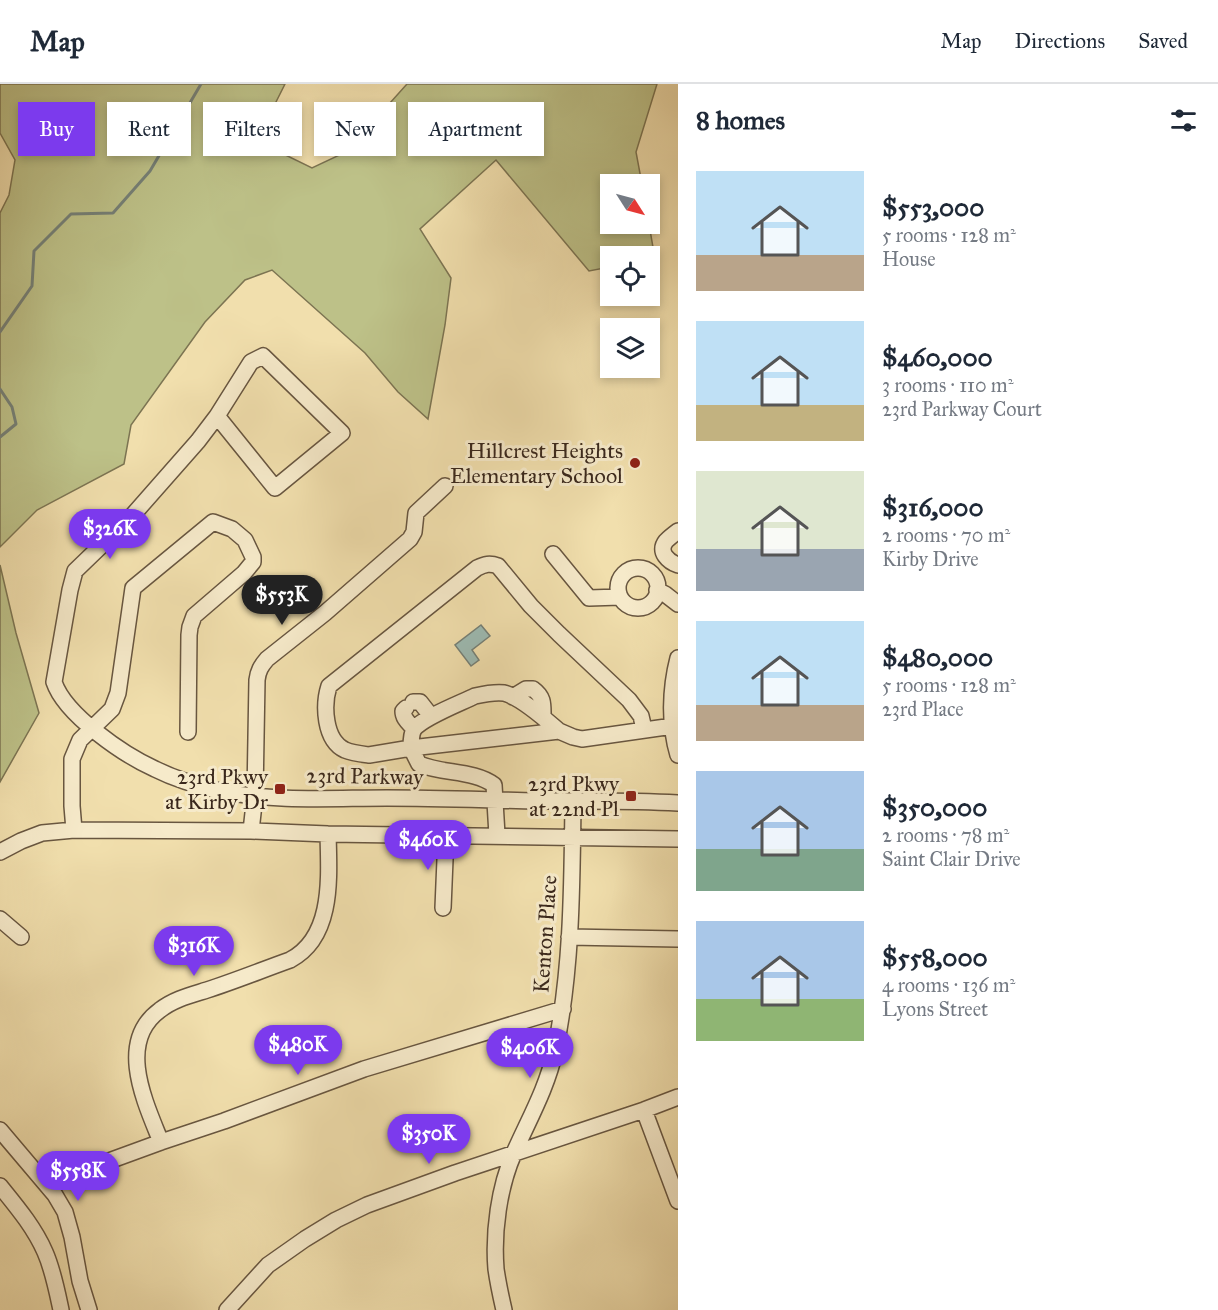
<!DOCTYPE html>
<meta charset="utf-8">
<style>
:root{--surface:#fff;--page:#f6f6f7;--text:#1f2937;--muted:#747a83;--line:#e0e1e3;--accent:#7c3aed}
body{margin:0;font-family:"IM FELL Great Primer",serif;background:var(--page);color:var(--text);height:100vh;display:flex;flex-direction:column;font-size:22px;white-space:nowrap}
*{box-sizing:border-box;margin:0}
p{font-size:20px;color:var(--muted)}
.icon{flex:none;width:33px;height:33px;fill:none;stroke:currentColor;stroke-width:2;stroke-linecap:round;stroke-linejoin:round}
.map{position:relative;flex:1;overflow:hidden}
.drawer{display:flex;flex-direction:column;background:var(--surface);width:540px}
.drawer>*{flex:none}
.hud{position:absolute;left:18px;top:18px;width:570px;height:54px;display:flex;gap:12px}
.needle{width:39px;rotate:126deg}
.buttons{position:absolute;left:600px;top:90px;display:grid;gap:12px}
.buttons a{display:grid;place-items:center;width:60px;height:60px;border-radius:0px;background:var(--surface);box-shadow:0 3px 9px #0003;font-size:30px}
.price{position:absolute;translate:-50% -51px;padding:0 14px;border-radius:21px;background:var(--accent);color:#fff;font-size:20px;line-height:39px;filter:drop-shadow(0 2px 3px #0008)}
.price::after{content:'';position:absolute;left:50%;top:36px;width:18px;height:14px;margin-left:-9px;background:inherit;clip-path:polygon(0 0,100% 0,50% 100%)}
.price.on{background:#222;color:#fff}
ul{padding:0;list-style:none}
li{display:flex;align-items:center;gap:18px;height:150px;padding:0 18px}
li span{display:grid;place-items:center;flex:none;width:168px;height:120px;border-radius:0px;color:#555}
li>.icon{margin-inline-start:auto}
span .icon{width:72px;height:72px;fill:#fffc;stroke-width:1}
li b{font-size:26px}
h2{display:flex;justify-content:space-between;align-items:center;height:72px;padding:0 18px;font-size:26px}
.tag{padding:0 21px;border-radius:0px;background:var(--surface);box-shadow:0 3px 9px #0003;font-size:21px;line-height:54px}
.tag.on{background:var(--accent);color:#fff}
header{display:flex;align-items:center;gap:36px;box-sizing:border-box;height:84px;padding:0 30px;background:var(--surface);border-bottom:2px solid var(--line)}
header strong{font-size:28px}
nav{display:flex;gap:33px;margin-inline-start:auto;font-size:21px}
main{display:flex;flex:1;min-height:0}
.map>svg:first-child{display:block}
.green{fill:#bdc188;stroke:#7c7452;stroke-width:1.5}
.water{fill:#9dbbb3;stroke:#758077;stroke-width:1.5}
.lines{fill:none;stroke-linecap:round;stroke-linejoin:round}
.stream{stroke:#758077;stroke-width:3}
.minor-casing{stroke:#685640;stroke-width:18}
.minor{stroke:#f6eaca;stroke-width:15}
.poi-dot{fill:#8f2418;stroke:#f6eaca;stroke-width:2}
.labels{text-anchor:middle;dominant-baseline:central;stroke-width:6;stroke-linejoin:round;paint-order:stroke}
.poi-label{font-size:22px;fill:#3a281c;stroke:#f6eaca;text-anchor:end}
.street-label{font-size:22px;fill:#3a281c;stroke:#f6eaca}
</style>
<header>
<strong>Map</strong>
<nav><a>Map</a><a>Directions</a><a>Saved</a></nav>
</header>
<main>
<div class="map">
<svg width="678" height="1226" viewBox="0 0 678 1226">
<rect width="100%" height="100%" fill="#f1dfad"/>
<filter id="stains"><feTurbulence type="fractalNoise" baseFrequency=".00333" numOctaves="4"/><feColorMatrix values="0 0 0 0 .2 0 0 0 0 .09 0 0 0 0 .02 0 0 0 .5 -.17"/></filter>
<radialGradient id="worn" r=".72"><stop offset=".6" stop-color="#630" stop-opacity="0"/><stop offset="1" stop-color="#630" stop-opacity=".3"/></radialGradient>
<path class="green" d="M0 0H285L273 24 265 61 312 84 346 68 407 0H657L636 68 642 100H610V140H649L655 175 650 176V172H610V183L589 187 496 76 420 145 451 194 445 241 428 335 398 308 365 269 272 186 245 196 205 238 131 341 124 380 37 426 0 463V129L9 111 15 76 0 49Z
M0 481 16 549 39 629 0 698Z"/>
<path class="water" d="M481 541 490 552 472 566 479 576 471 582 455 561Z"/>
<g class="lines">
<path class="stream" d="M0 248 32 202 34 167 71 130 113 129 150 87 201 0
M0 305 12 323 16 340 0 353"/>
<defs>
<path id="minor" d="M263 272 342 349 275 404 217 332 251 278Z
M217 332 198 357 132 432 75 487 70 506 54 598C65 631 124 671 155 685 175 695 198 702 220 707 275 718 332 714 387 714 437 714 487 716 537 717 584 717 631 716 678 719
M678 447C674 450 669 454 666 457 657 468 669 478 678 481
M553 470 589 514 620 513
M618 504a20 20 0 1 1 40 0a20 20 0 1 1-40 0Z
M657 506 665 510 678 520
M678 574C670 605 669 641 678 671
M513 613 526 605H533C544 613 543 620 543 633
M413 618H420L431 632
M406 624 403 627C403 635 409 639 414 645
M559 647C546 636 521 613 504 609 496 608 484 610 475 612 461 619 424 633 414 645 411 650 411 658 411 664L369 671C361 670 352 669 345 666 324 656 323 621 329 602L477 484C485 480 490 479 498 482L531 522 559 550 629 616 641 632 644 645
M74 746 72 722V675L80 656 112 625 118 609 133 504 213 438 232 445 245 456 253 473V478L244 489 194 532 190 543 189 551 188 648
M251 747 255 711 257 596C258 587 261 582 267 575L325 529 410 455 414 448 416 429 445 402
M497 751 494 701C474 686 442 690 419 680L411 664 559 647 573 653 582 655 673 642
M0 768 21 757 42 749 74 746 251 747 328 750 678 755
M443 824 446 751
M0 835 21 853
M569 853 678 855
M644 1026 678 1117
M0 1046 55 1111 65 1128 72 1153 80 1197 89 1226
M161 1058C145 1018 116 958 160 926 174 915 191 911 207 906 235 897 262 886 290 876 334 853 329 793 328 750
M46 1100 161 1058 224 1037 364 985 563 925
M0 1102C17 1123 34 1143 45 1168 53 1186 57 1207 61 1226
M227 1226 268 1181 305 1155 336 1136 367 1121 455 1089 644 1026 678 1013
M504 1226C501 1213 498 1199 496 1185 493 1148 499 1103 514 1069 529 1035 547 1004 555 967 572 885 572 801 573 717"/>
</defs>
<use href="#minor" class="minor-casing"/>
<use href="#minor" class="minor"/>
</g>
<g class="poi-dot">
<circle cx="635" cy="379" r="6"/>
<rect x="274" y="699" width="12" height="12" rx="3"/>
<rect x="625" y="706" width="12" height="12" rx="3"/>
</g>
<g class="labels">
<g class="poi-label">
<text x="623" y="366">Hillcrest Heights<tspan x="623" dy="25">Elementary School</tspan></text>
<text x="268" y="692">23rd Pkwy<tspan x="268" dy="25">at Kirby Dr</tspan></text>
<text x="619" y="699">23rd Pkwy<tspan x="619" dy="25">at 22nd Pl</tspan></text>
</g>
<g class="street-label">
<text transform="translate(365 692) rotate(1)">23rd Parkway</text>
<text transform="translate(545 850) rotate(-86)">Kenton Place</text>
</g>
</g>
<rect width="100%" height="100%" filter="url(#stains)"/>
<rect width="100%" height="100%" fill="url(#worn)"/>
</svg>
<div class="buttons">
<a><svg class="needle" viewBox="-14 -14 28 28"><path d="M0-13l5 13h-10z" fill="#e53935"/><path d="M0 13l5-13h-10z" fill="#747a83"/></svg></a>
<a><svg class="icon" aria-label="locate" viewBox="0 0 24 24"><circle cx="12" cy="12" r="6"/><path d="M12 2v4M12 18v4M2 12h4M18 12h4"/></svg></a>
<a><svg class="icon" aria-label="layers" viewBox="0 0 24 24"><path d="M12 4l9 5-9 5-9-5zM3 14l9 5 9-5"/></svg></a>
</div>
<b class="price" style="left:110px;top:476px">$326K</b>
<b class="price on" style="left:282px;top:542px">$553K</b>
<b class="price" style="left:428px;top:787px">$460K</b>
<b class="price" style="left:194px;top:893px">$316K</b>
<b class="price" style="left:298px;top:992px">$480K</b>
<b class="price" style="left:530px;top:995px">$406K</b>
<b class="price" style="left:429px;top:1081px">$350K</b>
<b class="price" style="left:78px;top:1118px">$558K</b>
<div class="hud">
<a class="tag on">Buy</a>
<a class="tag">Rent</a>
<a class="tag">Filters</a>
<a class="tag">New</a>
<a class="tag">Apartment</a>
</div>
</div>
<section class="drawer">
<h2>8 homes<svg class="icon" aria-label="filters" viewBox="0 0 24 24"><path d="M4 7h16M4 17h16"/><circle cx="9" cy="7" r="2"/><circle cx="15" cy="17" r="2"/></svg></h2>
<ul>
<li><span style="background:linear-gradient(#bfe0f5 70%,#b9a48a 0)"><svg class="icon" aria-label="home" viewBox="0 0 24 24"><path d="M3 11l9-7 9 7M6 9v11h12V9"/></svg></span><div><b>$553,000</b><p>5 rooms · 128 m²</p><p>House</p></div></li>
<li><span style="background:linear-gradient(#bfe0f5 70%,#c2b280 0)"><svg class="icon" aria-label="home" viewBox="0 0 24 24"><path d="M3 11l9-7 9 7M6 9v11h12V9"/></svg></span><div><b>$460,000</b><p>3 rooms · 110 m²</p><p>23rd Parkway Court</p></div></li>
<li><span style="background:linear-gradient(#dfe7d0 65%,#9aa5b1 0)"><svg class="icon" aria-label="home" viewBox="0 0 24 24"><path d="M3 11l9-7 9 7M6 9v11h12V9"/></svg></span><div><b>$316,000</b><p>2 rooms · 70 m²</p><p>Kirby Drive</p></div></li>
<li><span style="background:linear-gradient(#bfe0f5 70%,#b9a48a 0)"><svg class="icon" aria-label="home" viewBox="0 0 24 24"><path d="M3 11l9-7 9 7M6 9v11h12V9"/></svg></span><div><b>$480,000</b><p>5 rooms · 128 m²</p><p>23rd Place</p></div></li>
<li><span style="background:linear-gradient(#a9c7e8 65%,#7fa58c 0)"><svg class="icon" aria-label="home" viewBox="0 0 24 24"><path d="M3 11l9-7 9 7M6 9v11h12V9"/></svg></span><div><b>$350,000</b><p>2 rooms · 78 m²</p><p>Saint Clair Drive</p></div></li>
<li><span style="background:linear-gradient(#a9c7e8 65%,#8fb573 0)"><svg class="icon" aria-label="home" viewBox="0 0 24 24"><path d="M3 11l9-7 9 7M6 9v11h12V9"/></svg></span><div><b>$558,000</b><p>4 rooms · 136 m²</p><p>Lyons Street</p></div></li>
</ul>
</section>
</main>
